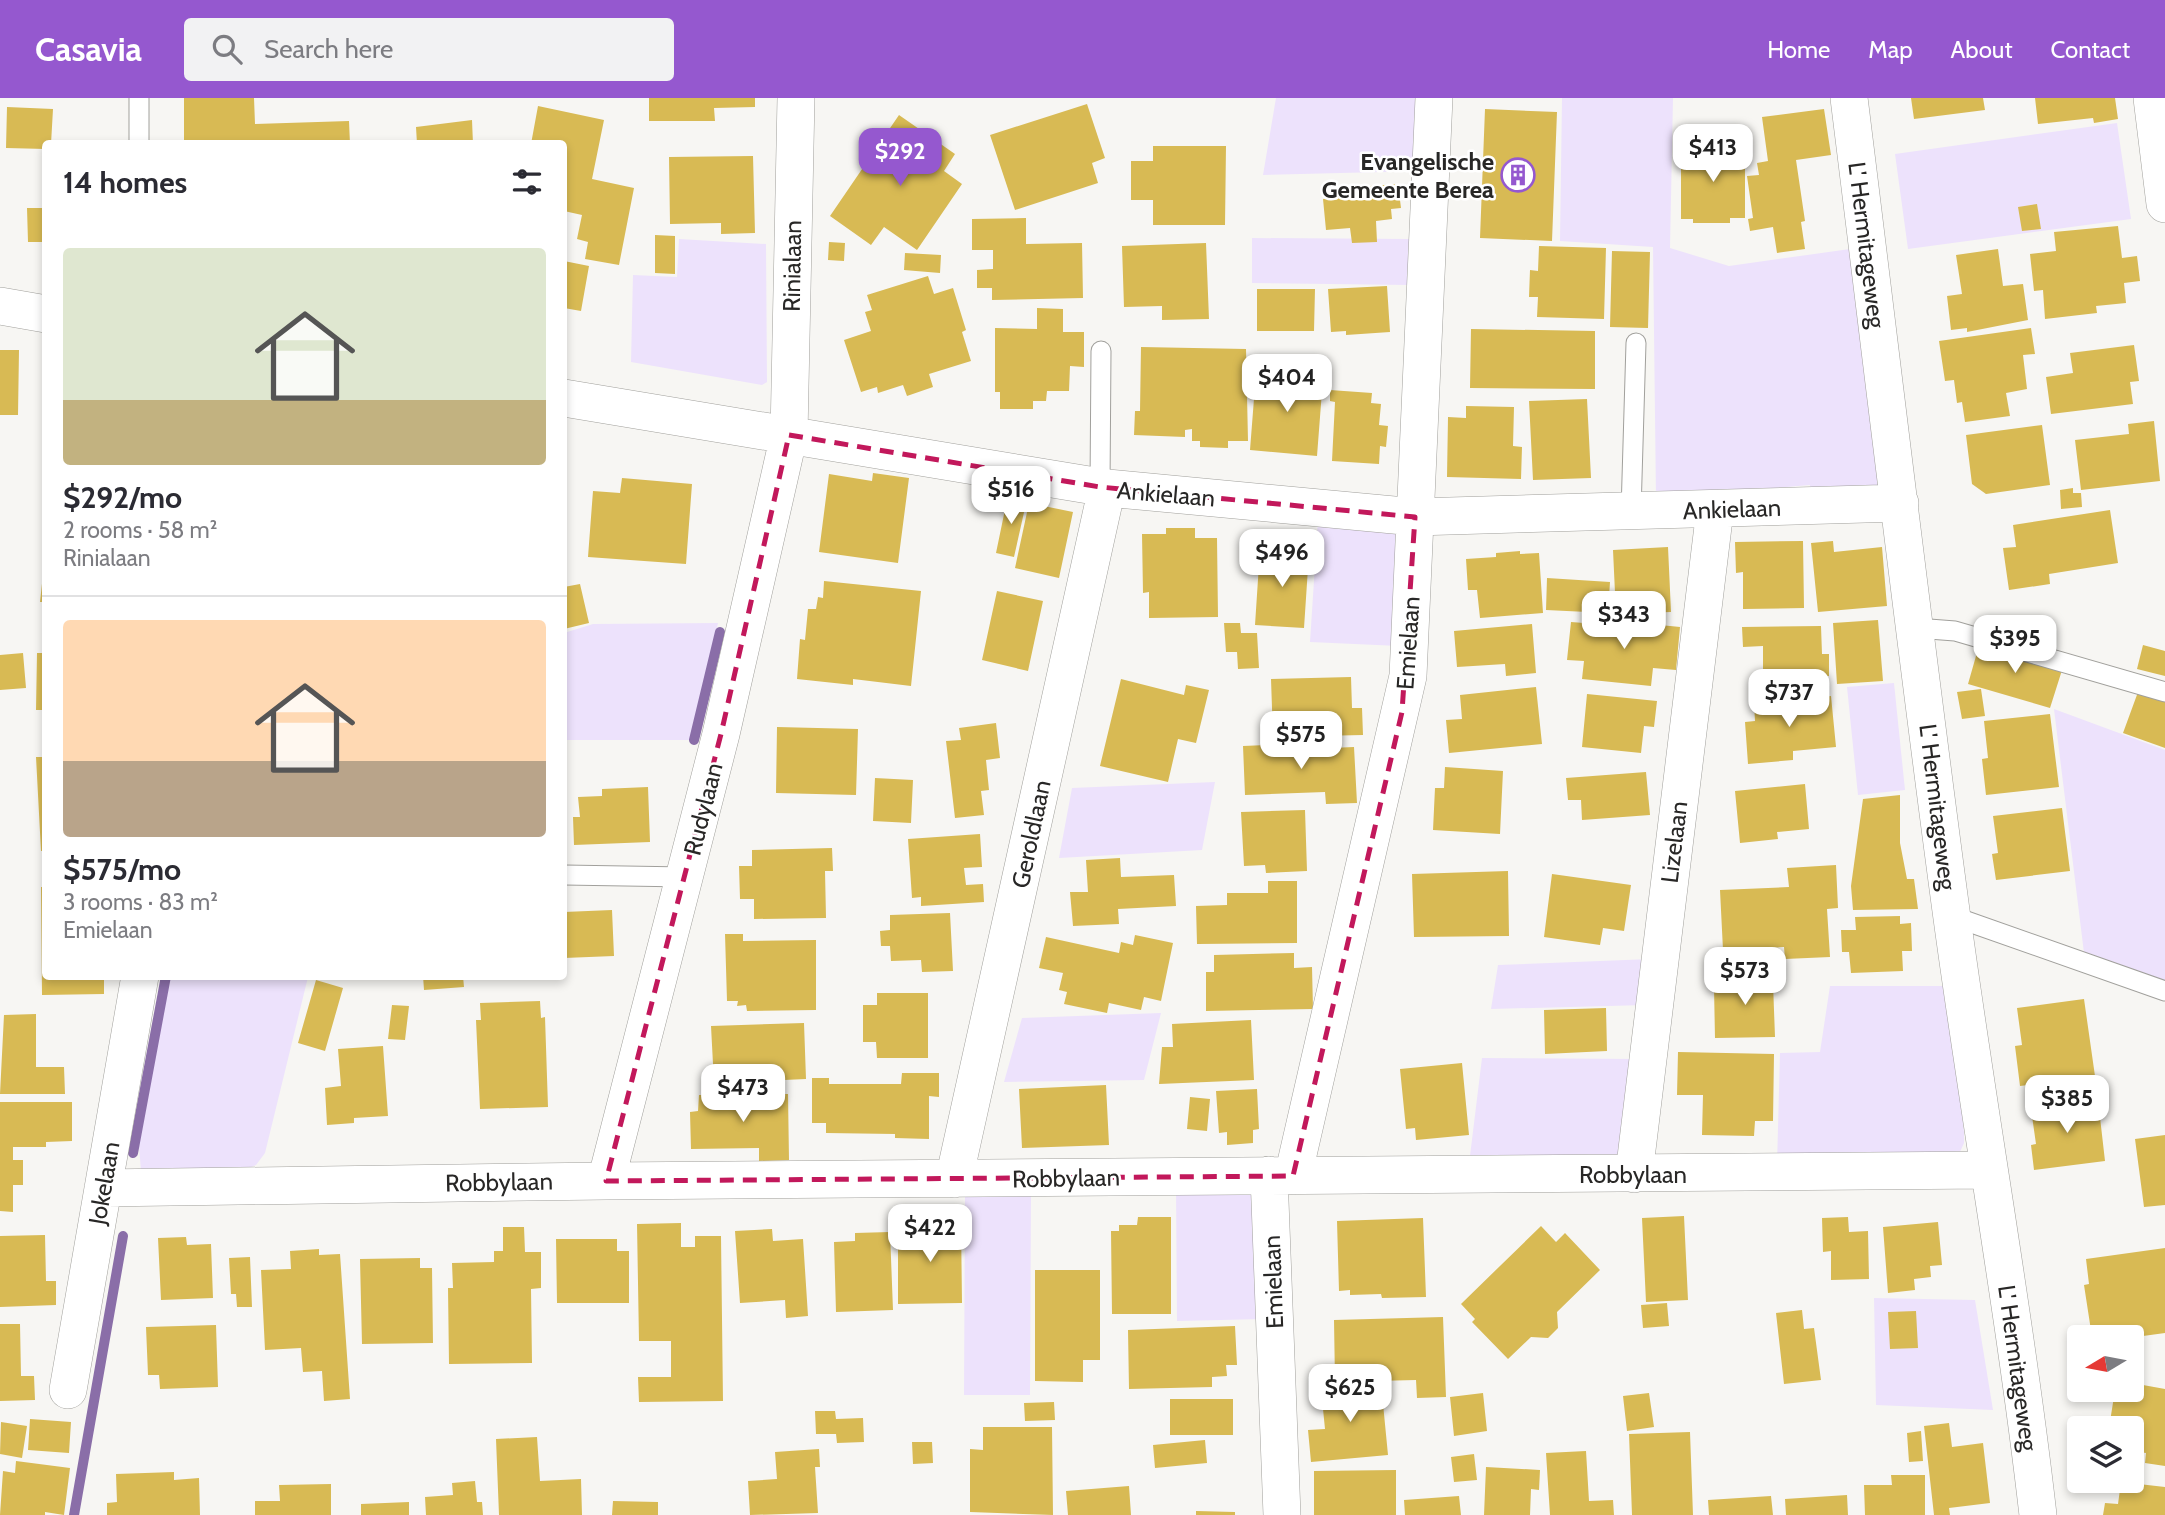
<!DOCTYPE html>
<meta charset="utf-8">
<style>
:root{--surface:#fff;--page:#f2f2f3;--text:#2b2b33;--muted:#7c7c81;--line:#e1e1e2;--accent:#9558cf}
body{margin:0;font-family:Cabin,sans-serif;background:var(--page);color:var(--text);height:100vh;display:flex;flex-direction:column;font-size:26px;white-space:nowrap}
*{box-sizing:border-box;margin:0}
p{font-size:23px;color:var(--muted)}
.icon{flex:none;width:38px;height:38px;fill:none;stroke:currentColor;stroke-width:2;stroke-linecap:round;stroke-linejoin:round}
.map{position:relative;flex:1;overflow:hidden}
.side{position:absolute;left:42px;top:42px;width:525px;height:840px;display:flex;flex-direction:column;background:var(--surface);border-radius:7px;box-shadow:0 4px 10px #0003}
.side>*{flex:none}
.needle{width:46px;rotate:260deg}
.buttons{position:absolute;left:2067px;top:1227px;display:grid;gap:14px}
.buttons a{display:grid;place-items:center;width:77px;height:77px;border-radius:7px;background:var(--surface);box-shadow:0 4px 10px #0003;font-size:35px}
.price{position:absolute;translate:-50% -60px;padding:0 16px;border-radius:14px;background:#fff;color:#222;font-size:23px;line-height:46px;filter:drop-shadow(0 2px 4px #0008)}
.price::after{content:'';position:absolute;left:50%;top:42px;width:21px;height:16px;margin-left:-10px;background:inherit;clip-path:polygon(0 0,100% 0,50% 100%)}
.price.selected{background:var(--accent);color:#fff}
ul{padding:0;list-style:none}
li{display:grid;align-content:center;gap:14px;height:371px;padding:0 21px}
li+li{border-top:2px solid var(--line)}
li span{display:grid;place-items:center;height:217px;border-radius:7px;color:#555}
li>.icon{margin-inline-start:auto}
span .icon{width:126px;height:126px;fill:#fffc;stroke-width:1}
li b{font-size:30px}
h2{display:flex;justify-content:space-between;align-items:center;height:84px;padding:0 21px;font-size:30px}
header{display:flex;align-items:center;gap:42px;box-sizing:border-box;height:98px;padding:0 35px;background:var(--accent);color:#fff}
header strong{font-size:33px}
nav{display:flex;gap:38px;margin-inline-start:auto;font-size:24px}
.search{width:490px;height:63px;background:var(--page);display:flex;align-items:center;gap:18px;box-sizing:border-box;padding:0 24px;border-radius:7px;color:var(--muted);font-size:26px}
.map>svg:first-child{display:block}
.green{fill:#ede2fc}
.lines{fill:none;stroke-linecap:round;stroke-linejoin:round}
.stream{stroke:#8a6ea8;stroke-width:10}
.building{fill:#d8ba54}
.service-casing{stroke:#a1a09c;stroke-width:21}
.minor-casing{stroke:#a1a09c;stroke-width:38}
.service{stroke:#fff;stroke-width:19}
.minor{stroke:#fff;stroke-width:37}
.marked{fill:none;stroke:#c2185b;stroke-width:5;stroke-dasharray:14 9;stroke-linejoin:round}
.labels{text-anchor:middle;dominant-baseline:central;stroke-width:5;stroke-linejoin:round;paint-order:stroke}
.poi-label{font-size:24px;font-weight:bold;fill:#282726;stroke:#fff;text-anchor:end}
.street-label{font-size:24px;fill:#282726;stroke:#fff}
</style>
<header>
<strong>Casavia</strong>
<div class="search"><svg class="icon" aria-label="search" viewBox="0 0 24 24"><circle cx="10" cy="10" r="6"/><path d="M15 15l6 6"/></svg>Search here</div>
<nav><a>Home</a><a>Map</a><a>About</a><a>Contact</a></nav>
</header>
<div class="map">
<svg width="2165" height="1417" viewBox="0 0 2165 1417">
<rect width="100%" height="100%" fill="#f7f6f3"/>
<path class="green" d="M1276 0H1426L1422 73 1263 77Z
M1562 0H1673L1670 150 1729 168 1857 150 1884 387 1811 398 1810 387 1656 400 1653 149 1560 143Z
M2117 25 2131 121 1908 151 1895 56Z
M1252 140 1410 141 1409 187 1252 185Z
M679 141 766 146 767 284 762 287 631 264 633 177 677 179Z
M1318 421 1402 434 1399 548 1310 544Z
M718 525 691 642H564V535L593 526Z
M1894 585 1905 692 1858 697 1847 589Z
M2054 611 2165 652V885L2084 855Z
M1215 684 1202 752 1059 760 1072 690Z
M1651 861 1645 907 1491 911 1498 867Z
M170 879H308L265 1055 256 1067 246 1071 141 1073 139 1048Z
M1830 888H1949L1964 1034V1045L1959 1056 1777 1067 1780 955 1820 954Z
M1161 915 1144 982 1004 984 1022 920Z
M1482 960 1639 961 1617 1063 1469 1066Z
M1176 1091 1259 1092 1264 1221 1177 1223Z
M965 1095 1031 1096 1030 1297H964Z
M1874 1200 1975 1202 1993 1312 1876 1307Z"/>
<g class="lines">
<path class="stream" d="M694 642 720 534
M133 1055 166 878
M74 1417 123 1138"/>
</g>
<path class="building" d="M184 0H254L255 26 349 23 350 46H184Z
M649 0H755V9L714 10 715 23H649Z
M1911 0H1983L1985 12 1914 21Z
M2035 0H2115L2118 21 2094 25 2093 20 2038 26Z
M1087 6 1105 60 1092 65 1098 85 1015 112 990 37Z
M538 8 604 22 592 81 634 90 619 167 585 161 588 144 577 141 582 117 564 113V46H531Z
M7 9 53 11 51 46H46V51L6 50Z
M1485 11 1557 14 1552 143 1480 140Z
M1824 11 1831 57 1796 62 1805 123 1801 124 1805 151 1777 155 1773 129 1750 133 1748 121 1753 120 1747 78 1759 77 1757 65 1768 63 1762 19Z
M899 17 955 56 944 73 962 86 917 152 884 129 871 147 830 118Z
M472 22 473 46H417L416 29Z
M1698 38H1726V60H1745V120H1730V125H1693V121H1681V60L1698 59Z
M1153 48H1226L1225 127H1153V102H1131V63H1153Z
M753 58 755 135 721 136V125L670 126 669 59Z
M1398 86 1401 110 1391 111 1392 121 1376 123 1377 144 1352 145 1350 130 1326 132 1323 101 1344 98 1343 90Z
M2037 106 2041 131 2022 133 2018 109Z
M27 110H46V144H28Z
M1026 120V146L1082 145 1083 200 992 202V190H977V172L993 171V152H972V121Z
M2118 128 2122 160 2137 158 2140 183 2124 185 2126 205 2096 208 2097 215 2045 221 2043 192 2034 193 2030 156 2056 153 2054 134Z
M655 137 675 138V176L655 175Z
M829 144 845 145 844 163 828 162Z
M1206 145 1209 221 1162 222V208L1124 209 1122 148Z
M1539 148 1606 150 1604 221 1537 219 1538 199H1529L1530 172 1538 173Z
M1998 151 2003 188 2023 186 2028 222 1967 234V230L1951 232 1947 198 1962 196 1956 157Z
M1612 153 1650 154 1648 230 1610 229Z
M905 155 941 157 940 175 904 172Z
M564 163 589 168 581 213 564 210Z
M928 178 934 196 953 190 966 232 962 234 971 263 929 276 933 289 907 298 903 287 878 295 877 289 861 294 844 242 871 233 865 214 872 212 867 197Z
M1387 188 1390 234 1346 237V233L1331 234 1328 191Z
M1257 191H1315L1314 233H1257Z
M1037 210 1063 211V234H1084V269L1070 268 1069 293H1047L1046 303H1033V311H1000V294H995V230L1037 231Z
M2031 230 2035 256 2023 257 2027 291 2006 295 2010 318 1965 324 1962 304 1957 305 1954 282 1945 283 1939 243Z
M1471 231 1595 233V291L1470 290Z
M2134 247 2139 283 2130 284 2133 306 2051 316 2046 279 2073 275 2070 255Z
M1141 249 1246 251 1248 343H1228V350L1200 349V343H1192V331L1185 332V339L1134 337 1135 313H1140Z
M0 252H19L18 317H0Z
M1256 275 1323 280 1317 358 1250 352Z
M1330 292 1372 295 1371 305 1381 306 1379 327 1388 328 1386 349 1380 348 1379 366 1332 363 1335 304 1330 303Z
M1587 301 1591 380 1533 382 1529 303Z
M1466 308 1514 309 1513 348 1522 349 1521 381 1447 379 1448 319 1466 320Z
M2154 323 2160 383 2081 392 2075 342 2129 336 2128 326Z
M2042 327 2050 387 1986 396 1972 386 1966 337Z
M873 375 909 380 898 465 819 454 829 376 872 383Z
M622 380 692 386 686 466 588 459 593 393 620 395Z
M2073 390V395H2081L2082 409 2061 411 2060 392Z
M1008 397 1027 401 1014 459 996 455Z
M1029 405 1073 414 1059 480 1015 470Z
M2110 412 2118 465 2049 476 2050 486 2009 492 2003 450 2016 449 2013 427Z
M1166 430H1195V440H1217L1218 519 1149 520V494L1143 495 1142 436H1166Z
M1803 443 1804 510 1743 511V474L1736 475 1735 444Z
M1833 443 1834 454 1882 449 1887 508 1818 514 1811 445Z
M1668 449 1671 514 1616 516 1613 452Z
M1260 451 1309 455 1304 530 1255 527Z
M1520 453V456L1539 455 1543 515 1480 520 1477 492H1468L1466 461 1496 459V455Z
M44 467H46V504H40Z
M1547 480 1610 484 1608 515 1546 512Z
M824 483 921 493 911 588 853 581V587L797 581 800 541 805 542 808 511H816L818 499 823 500Z
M580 486 589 525 564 531V489Z
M997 493 1043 503 1028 573 982 562Z
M1611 522 1680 529 1676 572 1653 570 1651 588 1582 581 1584 563 1567 562 1571 524 1610 527Z
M1878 522 1883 583 1837 586 1833 525Z
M1224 525H1240L1241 535H1257L1259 570 1238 571 1237 554H1226Z
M1532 526 1536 575 1506 578 1505 566 1457 569 1454 533Z
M1821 528 1822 556H1829V578L1763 579V548L1743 549 1742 529Z
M1980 544 2063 569 2050 610 1968 586Z
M2143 547 2165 553V578L2137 571Z
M23 555 26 590 0 592V557Z
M37 555H46V612H36Z
M1351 579 1352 610H1362L1363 637 1273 639 1271 581Z
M1121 581 1184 597 1186 587 1209 592 1196 645 1178 641 1168 684 1100 668Z
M1536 589 1542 646 1449 655 1446 622 1462 621 1460 597Z
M1981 591 1985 618 1962 621 1957 594Z
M2138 594 2165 604V650L2123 635Z
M1587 596 1657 603 1654 629 1644 628 1641 655 1582 649Z
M1831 598 1836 649 1793 653V662L1748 666 1745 624 1755 623 1754 605Z
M2050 616 2059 689 1986 697 1982 661 1988 660 1984 623Z
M996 625 1000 660 986 662 989 692 981 693 984 717 955 720 946 643 961 642 959 630Z
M777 629 858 631 856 697 776 695Z
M1331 644V650L1354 649 1357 705 1326 706 1325 694 1245 697 1243 648Z
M36 659H46V753H41Z
M1445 669 1503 673 1500 736 1433 732 1435 690H1444Z
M1646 674 1650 717 1582 722 1581 702H1568L1566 680Z
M875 680 913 682 911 725 873 723Z
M1805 686 1809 731 1777 734 1778 741 1740 745 1735 693Z
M648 689 650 744 574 747 573 719H580L578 699 602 698V691Z
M1900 697V745L1907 781H1914L1918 811 1853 812 1851 788 1863 701Z
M2062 710 2070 773 1996 782 1992 756 1998 755 1993 718Z
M1305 712 1307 773 1266 775 1265 767 1244 768 1241 714Z
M980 736 982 769 964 770 966 787 983 786 984 804 921 808V799L912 800 908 741Z
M832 750 833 773H825L826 820 754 821V801H740L739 768H752V752Z
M1120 760 1121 779 1174 777 1176 808 1118 811 1119 826 1073 828 1070 794H1088L1086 762Z
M1836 767 1838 810 1827 811 1830 859 1785 861 1784 849 1723 852 1720 792 1789 789 1787 770Z
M1508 773 1509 838 1414 839 1412 776Z
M1552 776 1631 787 1624 833 1603 830 1600 847 1544 839Z
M1268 783H1297V845L1197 846 1196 808 1227 807V795H1268Z
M41 789H46V878H104V896L42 897Z
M612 812 614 858 564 860V814Z
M950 815 953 873 922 874 921 862 891 863 890 848H881L880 833 890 832V817Z
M1900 818V826L1911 825 1912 853H1902L1903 873 1851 875 1849 854H1842L1841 832H1856L1855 819Z
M725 836H743V843L816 842V912L747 913 746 907 737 908 738 903H727Z
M1135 837 1173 845 1161 903 1144 899 1141 912 1109 905 1107 915 1064 906 1067 894 1059 892 1063 875 1039 870 1046 839 1119 855 1121 844 1133 847Z
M1294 855V870L1312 869 1313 911 1206 913V874H1214V857Z
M1762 872 1763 885H1773L1775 939 1715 940 1714 889 1730 888 1729 873Z
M423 878H463L464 889 424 892Z
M316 882 343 890 325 953 298 945Z
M877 895H928V960H877L876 944H863V907H877Z
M2084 901 2095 978 2020 988 2015 948 2022 947 2017 910Z
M540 903 541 920 545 919 548 1009 480 1011 476 922H481L480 905Z
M392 907 409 908 405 942 388 941Z
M1606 910 1607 953 1545 956 1544 912Z
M36 916V969H64L65 996H0L4 917Z
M1251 922 1254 982 1159 986 1162 949H1173L1172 926Z
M804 925 806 981 714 985 711 928Z
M383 948 388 1018 354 1020V1025L327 1027 325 990 341 988 338 951Z
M1678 954 1774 956 1773 1023H1755L1754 1038 1702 1037 1703 997H1677Z
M1462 965 1469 1037 1416 1042 1415 1030 1406 1031 1400 971Z
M902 975H939V999L929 998V1041L895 1040V1036L826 1035V1025H812V980H829V986H901Z
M1106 987 1109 1047 1022 1050 1019 991Z
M1257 991 1259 1031 1253 1032V1045L1227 1047V1034L1219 1035 1216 993Z
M788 996 789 1062 759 1063V1050L691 1051 690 1014 698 1013 699 997Z
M1190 999 1210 1001 1207 1033 1187 1031Z
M2098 1002 2105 1063 2034 1072 2031 1047 2036 1046 2031 1011Z
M0 1004H72V1043L46 1044V1049H13V1062H23V1087H13V1114L0 1113Z
M2165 1037V1107L2144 1109 2135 1041Z
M1684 1118 1688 1202 1646 1204 1642 1120Z
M1138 1119H1171V1216H1112L1111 1133H1119V1127H1137Z
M1848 1119 1849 1134 1868 1133 1869 1181 1831 1182V1153L1823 1154 1822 1120Z
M1423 1120 1426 1199 1382 1200 1381 1196 1350 1197V1192L1339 1193 1337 1123Z
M1938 1124 1942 1167 1930 1168 1931 1179 1914 1181 1915 1192 1888 1195 1883 1129Z
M681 1125V1149H695V1138H721L723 1303 639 1304 638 1279H671V1243H639L637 1126Z
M961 1125 962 1205 898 1206V1126Z
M1541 1128 1556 1144 1565 1135 1600 1172 1557 1214 1558 1230 1548 1240 1531 1239 1508 1261 1472 1224 1475 1221 1461 1206Z
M503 1129H524L525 1154H541V1190L531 1191 532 1265 449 1266 448 1190H453L452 1165 494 1164V1153H503Z
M772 1131 773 1143 803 1141 808 1218 786 1220 785 1202 740 1205 735 1133Z
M890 1134 893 1212 836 1214 834 1144 855 1143V1135Z
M45 1137 46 1183H56V1207L0 1209V1138Z
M186 1139 187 1147 211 1146 213 1200 161 1202 158 1140Z
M556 1141H617V1153H629V1205H557Z
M2165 1150V1235L2143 1238V1245L2132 1246V1239H2092L2084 1187 2089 1186 2086 1161Z
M319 1151V1157L340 1156 350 1301 324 1303 322 1273 303 1274 301 1250 265 1252 261 1172 291 1171 290 1153Z
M250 1159 252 1209H237L236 1196H231L229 1160Z
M420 1160V1170H432L433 1245 362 1246 360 1161Z
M1035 1172H1100V1262H1083V1284L1035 1283Z
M1667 1205 1669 1228 1643 1230 1641 1207Z
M1802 1212 1804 1231 1814 1230 1821 1282 1784 1286 1776 1215Z
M1916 1213 1918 1250 1890 1251 1888 1214Z
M1443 1219 1446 1299 1417 1300 1416 1282 1335 1284 1334 1222Z
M0 1226H20L21 1278H34L35 1302 0 1303Z
M216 1227 218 1289 160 1291 159 1277H148L146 1229Z
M1235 1228 1237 1267H1226L1227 1278 1212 1279V1289L1129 1291 1128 1232Z
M1381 1285 1388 1357 1311 1364 1308 1332 1325 1331 1321 1291Z
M2132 1285 2165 1291V1368L2145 1365 2146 1355 2132 1353V1330H2109L2115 1292H2132Z
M1483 1295 1487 1333 1454 1338 1450 1299Z
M1649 1295 1654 1329 1627 1333 1623 1298Z
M1170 1301H1233V1337H1170Z
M1054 1304 1055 1322 1025 1323 1024 1305Z
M815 1313H835L836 1321 863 1320 864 1344 837 1345 836 1336H816Z
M30 1321 71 1324 69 1355 28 1352Z
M1 1324 27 1328 22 1360 0 1356Z
M1949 1325 1952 1349 1983 1345 1990 1405 1949 1410 1950 1417H1934L1924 1328Z
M983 1329H1052L1053 1417 970 1414V1351L983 1352Z
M1921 1333 1923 1363 1909 1364 1907 1335Z
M1690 1334 1693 1417H1632L1629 1336Z
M537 1339 540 1383 581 1381 582 1417H499L496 1341Z
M1205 1342 1207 1365 1155 1370 1153 1347Z
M912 1344H932L933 1365 913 1366Z
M819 1351 820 1369H815L818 1415 750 1417 748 1383 777 1381 775 1354Z
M1586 1353 1589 1403 1613 1402 1614 1417H1550L1546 1355Z
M1474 1356 1477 1382 1454 1384 1451 1359Z
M16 1363 70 1370 64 1417 45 1414V1417H0L3 1373 15 1375Z
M1486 1369 1540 1372 1539 1392 1531 1391 1530 1417H1484Z
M1396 1372V1417H1314V1373Z
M174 1374V1382L199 1380 200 1417H107V1405L117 1404 116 1376Z
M1891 1377H1925V1417H1865L1864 1387H1892Z
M475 1383 477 1404H482L483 1417H426L425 1399 453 1397 452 1385Z
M2121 1384 2165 1389V1417H2103L2105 1405 2118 1406Z
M331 1386V1417H255V1403H280L279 1387Z
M1129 1388 1131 1417H1068L1066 1393Z
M1847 1397 1848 1417H1786L1785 1401Z
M1459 1398 1461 1417H1405L1404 1402Z
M1771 1398 1773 1417H1709L1708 1402Z
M613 1403 658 1404V1417H612Z
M409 1404V1417H361V1406Z
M1196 1413 1235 1414V1417H1196Z"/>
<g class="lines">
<defs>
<path id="service" d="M139 0V46
M1100 389 1101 253
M1631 414 1636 245
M1916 530 1955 533 2165 594
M564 777 686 779
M1952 818 2165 893"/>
<path id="minor" d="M1849 0C1883 273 1915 547 1952 820 1979 1019 2015 1217 2038 1417
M2152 0 2165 106
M0 208 46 216
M564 300 1107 390 1415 419 1900 405
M1634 1076 1715 412
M1269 1077 1282 1417
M1293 1078 1408 578 1434 0
M954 1081 1107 390
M606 1083 721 636 789 337 796 0
M103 1090 606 1083 1988 1072
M68 1292 140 878"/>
</defs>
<use href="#service" class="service-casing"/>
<use href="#minor" class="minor-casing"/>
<use href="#service" class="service"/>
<use href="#minor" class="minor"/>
</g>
<path class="marked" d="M789 337 1100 389 1415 419 1402 614 1293 1078 606 1083 721 636Z"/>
<defs>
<symbol id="building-ring" viewBox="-11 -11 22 22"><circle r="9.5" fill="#fff" stroke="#9558cf" stroke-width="1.5"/><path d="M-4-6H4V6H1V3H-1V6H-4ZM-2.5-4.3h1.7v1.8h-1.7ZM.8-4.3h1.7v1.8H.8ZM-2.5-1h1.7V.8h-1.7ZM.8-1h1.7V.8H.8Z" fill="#9558cf"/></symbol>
</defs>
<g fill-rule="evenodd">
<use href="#building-ring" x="1499" y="58" width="38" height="38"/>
</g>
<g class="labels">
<g class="poi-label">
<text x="1494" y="63">Evangelische<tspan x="1494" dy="28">Gemeente Berea</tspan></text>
</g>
<g class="street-label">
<text transform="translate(1867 147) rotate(83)">L' Hermitageweg</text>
<text transform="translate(792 168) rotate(-89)">Rinialaan</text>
<text transform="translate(1166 396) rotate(5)">Ankielaan</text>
<text transform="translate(1732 411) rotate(-2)">Ankielaan</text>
<text transform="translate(1408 545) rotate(-86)">Emielaan</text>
<text transform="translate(1938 709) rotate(83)">L' Hermitageweg</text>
<text transform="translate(703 711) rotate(-76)">Rudylaan</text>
<text transform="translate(1031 736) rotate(-78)">Geroldlaan</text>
<text transform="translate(1674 744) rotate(-83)">Lizelaan</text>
<text x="1633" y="1076">Robbylaan</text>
<text transform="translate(1066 1080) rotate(-1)">Robbylaan</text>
<text transform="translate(499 1084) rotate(-1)">Robbylaan</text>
<text transform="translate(104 1085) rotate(-80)">Jokelaan</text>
<text transform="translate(1273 1184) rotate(-92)">Emielaan</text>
<text transform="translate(2018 1270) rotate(82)">L' Hermitageweg</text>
</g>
</g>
</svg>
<div class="buttons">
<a><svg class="needle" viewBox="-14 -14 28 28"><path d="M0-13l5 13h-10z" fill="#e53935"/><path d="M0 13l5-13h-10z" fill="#7c7c81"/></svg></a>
<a><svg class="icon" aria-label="layers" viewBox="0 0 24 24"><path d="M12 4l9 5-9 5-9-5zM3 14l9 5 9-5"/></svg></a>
</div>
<b class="price" style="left:1713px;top:86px">$413</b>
<b class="price selected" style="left:900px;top:90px">$292</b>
<b class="price" style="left:1287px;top:316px">$404</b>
<b class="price" style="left:1011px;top:428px">$516</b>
<b class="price" style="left:1282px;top:491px">$496</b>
<b class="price" style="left:1624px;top:553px">$343</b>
<b class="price" style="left:2015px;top:577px">$395</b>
<b class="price" style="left:1789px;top:631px">$737</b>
<b class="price" style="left:1301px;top:673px">$575</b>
<b class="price" style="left:1745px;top:909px">$573</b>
<b class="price" style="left:743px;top:1026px">$473</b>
<b class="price" style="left:2067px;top:1037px">$385</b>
<b class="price" style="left:930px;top:1166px">$422</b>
<b class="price" style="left:1350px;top:1326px">$625</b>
<section class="side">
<h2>14 homes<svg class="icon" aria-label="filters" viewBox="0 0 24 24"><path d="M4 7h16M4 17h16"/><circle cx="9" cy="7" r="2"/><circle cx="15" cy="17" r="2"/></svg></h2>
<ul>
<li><span style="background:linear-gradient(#dfe7d0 70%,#c2b280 0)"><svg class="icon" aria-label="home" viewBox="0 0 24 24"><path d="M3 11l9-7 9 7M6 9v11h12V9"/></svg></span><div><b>$292/mo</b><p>2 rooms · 58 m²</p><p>Rinialaan</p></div></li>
<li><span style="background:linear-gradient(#ffd9b3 65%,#b9a48a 0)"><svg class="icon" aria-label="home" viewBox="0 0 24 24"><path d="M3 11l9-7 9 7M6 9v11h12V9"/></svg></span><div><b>$575/mo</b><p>3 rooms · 83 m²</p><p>Emielaan</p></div></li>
</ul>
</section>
</div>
